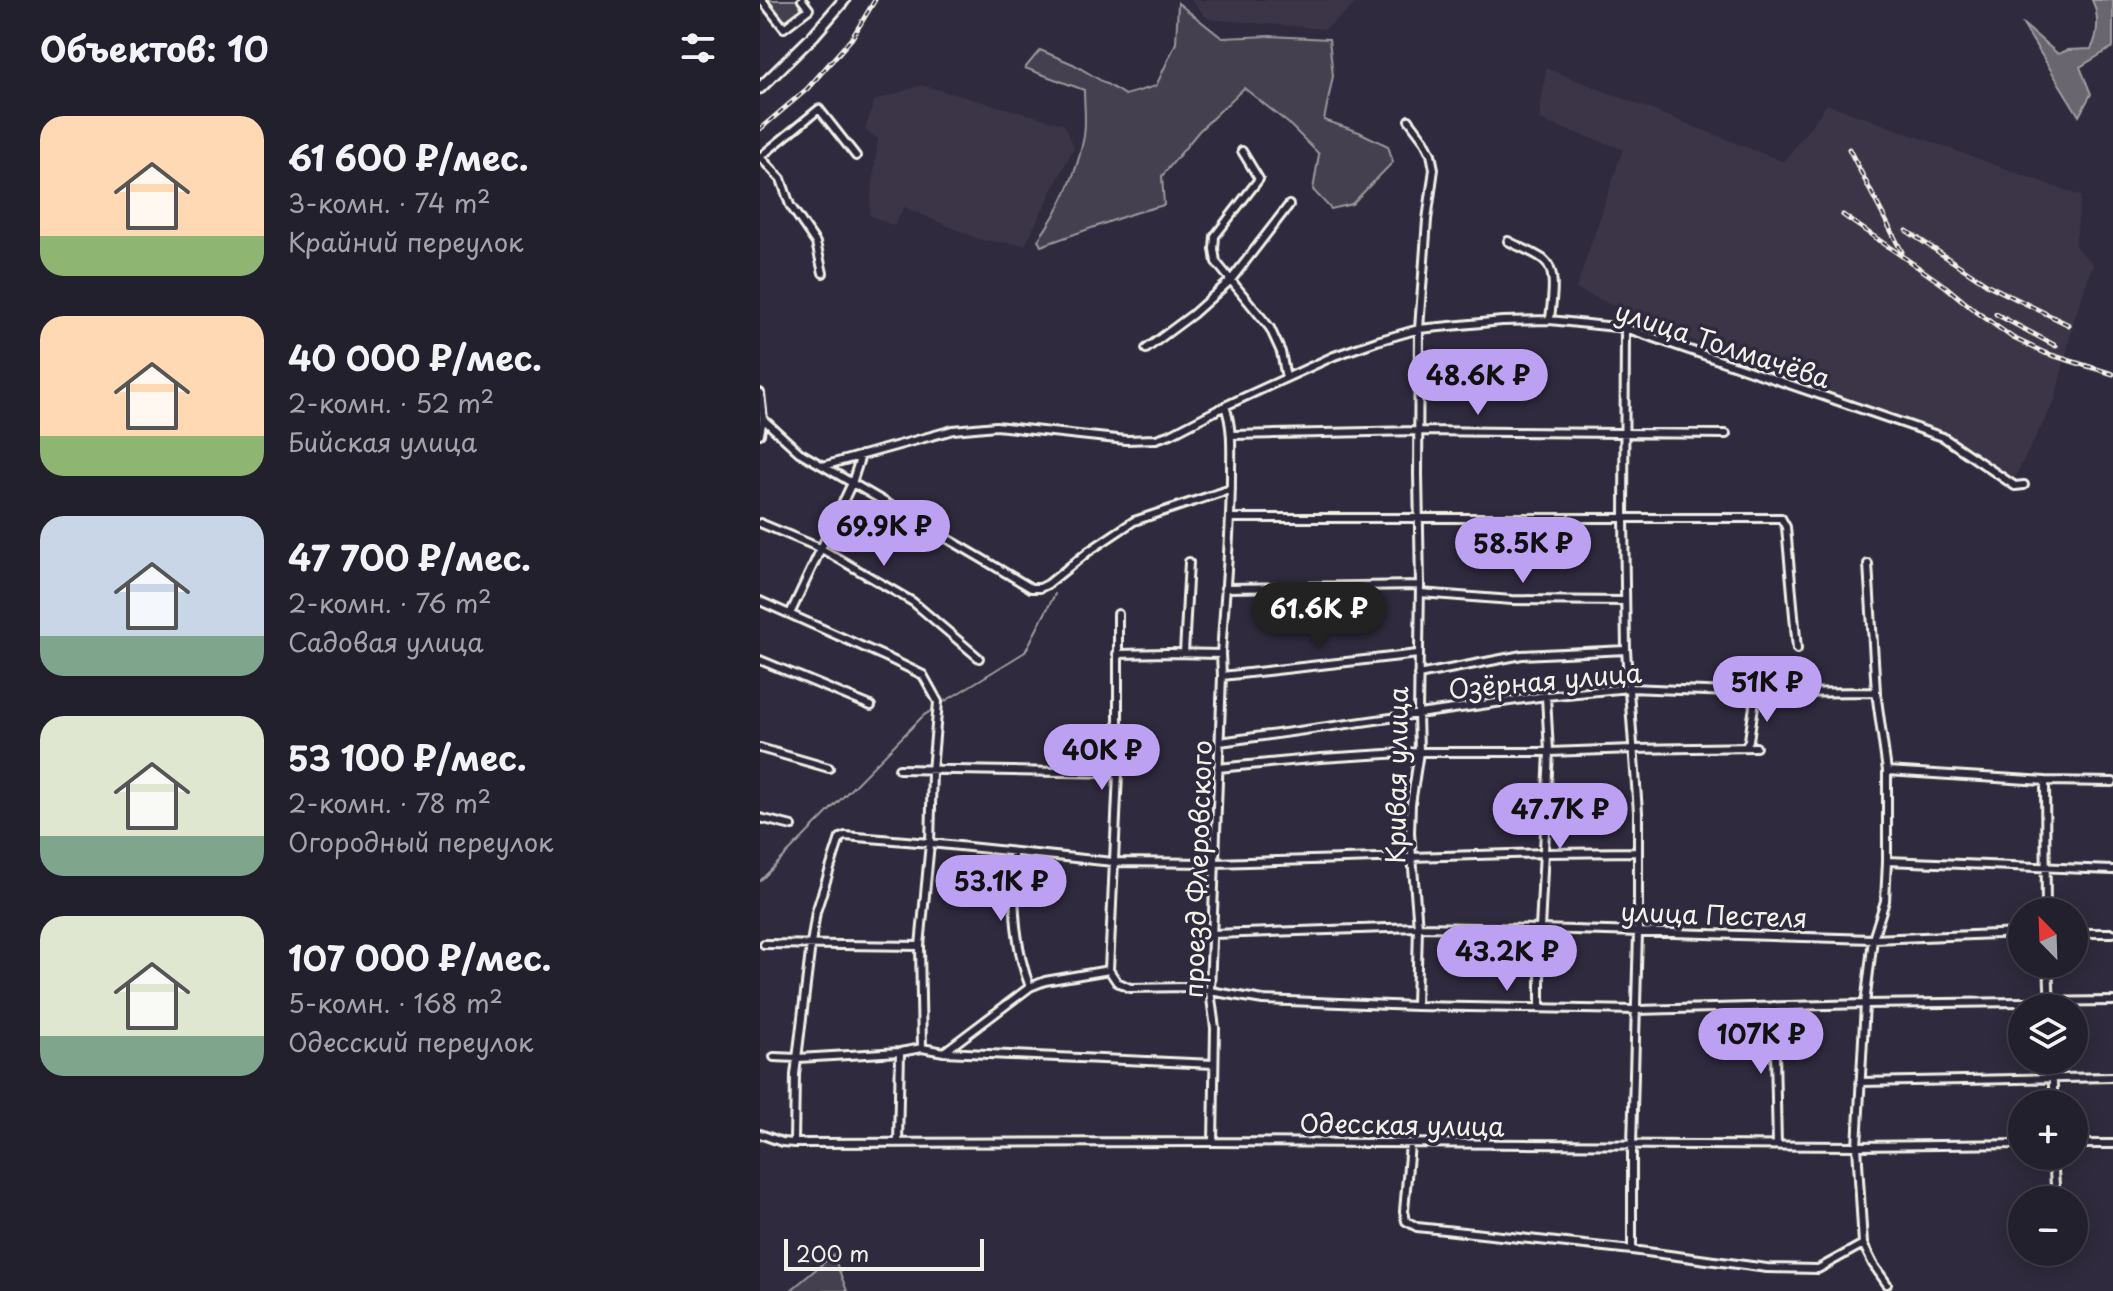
<!DOCTYPE html>
<html lang="ru">
<meta charset="utf-8">
<style>
:root{--surface:#23202e;--page:#2f2d3a;--text:#f1f3f6;--muted:#a3a3aa;--line:#403e4a;--accent:#bca0f2}
body{margin:0;font-family:"Playpen Sans",sans-serif;background:var(--page);color:var(--text);height:100vh;display:flex;flex-direction:column;font-size:30px;white-space:nowrap}
*{box-sizing:border-box;margin:0}
p{font-size:26px;color:var(--muted)}
.icon{flex:none;width:44px;height:44px;fill:none;stroke:currentColor;stroke-width:2;stroke-linecap:round;stroke-linejoin:round}
.map{position:relative;flex:1;overflow:hidden}
.drawer{display:flex;flex-direction:column;background:var(--surface);width:760px}
.drawer>*{flex:none}
.needle{width:52px;rotate:337deg}
.buttons{position:absolute;left:1248px;top:898px;display:grid;gap:16px}
.buttons a{display:grid;place-items:center;width:80px;height:80px;border-radius:50%;background:var(--surface);box-shadow:0 4px 20px #0003,0 0 0 2px var(--line);font-size:40px}
.scale{position:absolute;left:24px;bottom:20px;width:200px;box-sizing:border-box;padding-left:8px;border:4px solid #f4f1e8;border-top:0;font-size:22px;line-height:28px;white-space:nowrap;color:#f4f1e8;-webkit-text-stroke:6px #2f2a3d;paint-order:stroke}
.price{position:absolute;translate:-50% -68px;padding:0 18px;border-radius:28px;background:var(--accent);color:#111;font-size:26px;line-height:52px;filter:drop-shadow(0 2px 4px #0008)}
.price::after{content:'';position:absolute;left:50%;top:48px;width:24px;height:18px;margin-left:-12px;background:inherit;clip-path:polygon(0 0,100% 0,50% 100%)}
.price.on{background:#222;color:#fff}
ul{padding:0;list-style:none}
li{display:flex;align-items:center;gap:24px;height:200px;padding:0 40px}
li span{display:grid;place-items:center;flex:none;width:224px;height:160px;border-radius:24px;color:#555}
li>.icon{margin-inline-start:auto}
span .icon{width:96px;height:96px;fill:#fffc;stroke-width:1}
li b{font-size:34px}
h2{display:flex;justify-content:space-between;align-items:center;height:96px;padding:0 40px;font-size:34px}
main{display:flex;flex:1;min-height:0}
.map>svg:first-child{display:block}
.built{fill:#3b3647}
.green{fill:#454050;stroke:#9c989c;stroke-width:2}
.water{fill:#6a6670;stroke:#a19ea0;stroke-width:2}
.lines{fill:none;stroke-linecap:round;stroke-linejoin:round}
.stream{stroke:#a19ea0;stroke-width:2}
.minor-casing{stroke:#f4f1e8;stroke-width:12}
.primary-casing{stroke:#f4f1e8;stroke-width:15}
.minor{stroke:#2f2a3d;stroke-width:6}
.primary{stroke:#2f2a3d;stroke-width:9}
.rail-casing{stroke:#f4f1e8;stroke-width:5}
.rail{stroke:#2f2a3d;stroke-width:2;stroke-dasharray:6;stroke-linecap:butt}
.labels{text-anchor:middle;dominant-baseline:central;stroke-width:7;stroke-linejoin:round;paint-order:stroke}
.street-label{font-size:26px;fill:#f4f1e8;stroke:#2f2a3d}
</style>
<main>
<section class="drawer">
<h2>Объектов: 10<svg class="icon" aria-label="filters" viewBox="0 0 24 24"><path d="M4 7h16M4 17h16"/><circle cx="9" cy="7" r="2"/><circle cx="15" cy="17" r="2"/></svg></h2>
<ul>
<li><span style="background:linear-gradient(#ffd9b3 75%,#8fb573 0)"><svg class="icon" aria-label="home" viewBox="0 0 24 24"><path d="M3 11l9-7 9 7M6 9v11h12V9"/></svg></span><div><b>61 600 ₽/мес.</b><p>3-комн. · 74 m²</p><p>Крайний переулок</p></div></li>
<li><span style="background:linear-gradient(#ffd9b3 75%,#8fb573 0)"><svg class="icon" aria-label="home" viewBox="0 0 24 24"><path d="M3 11l9-7 9 7M6 9v11h12V9"/></svg></span><div><b>40 000 ₽/мес.</b><p>2-комн. · 52 m²</p><p>Бийская улица</p></div></li>
<li><span style="background:linear-gradient(#c9d6e8 75%,#7fa58c 0)"><svg class="icon" aria-label="home" viewBox="0 0 24 24"><path d="M3 11l9-7 9 7M6 9v11h12V9"/></svg></span><div><b>47 700 ₽/мес.</b><p>2-комн. · 76 m²</p><p>Садовая улица</p></div></li>
<li><span style="background:linear-gradient(#dfe7d0 75%,#7fa58c 0)"><svg class="icon" aria-label="home" viewBox="0 0 24 24"><path d="M3 11l9-7 9 7M6 9v11h12V9"/></svg></span><div><b>53 100 ₽/мес.</b><p>2-комн. · 78 m²</p><p>Огородный переулок</p></div></li>
<li><span style="background:linear-gradient(#dfe7d0 75%,#7fa58c 0)"><svg class="icon" aria-label="home" viewBox="0 0 24 24"><path d="M3 11l9-7 9 7M6 9v11h12V9"/></svg></span><div><b>107 000 ₽/мес.</b><p>5-комн. · 168 m²</p><p>Одесский переулок</p></div></li>
</ul>
</section>
<div class="map">
<svg width="1353" height="1291" viewBox="0 0 1353 1291">
<rect width="100%" height="100%" fill="#2f2a3d"/>
<filter id="ink" filterUnits="userSpaceOnUse"><feTurbulence type="fractalNoise" baseFrequency=".0125" numOctaves="2"/><feDisplacementMap in="SourceGraphic" scale="16" xChannelSelector="R" yChannelSelector="G"/><feConvolveMatrix kernelMatrix="1 2 1 2 8 2 1 2 1" color-interpolation-filters="sRGB"/></filter>
<g filter="url(#ink)">
<path class="built" d="M431 0H600L566 29 448 19Z
M786 68 1024 162 1067 104 1321 196 1315 246 1333 264 1315 317 1295 400 1255 477 1172 427 1007 373 816 289 863 149 779 120Z
M161 85 304 124 314 147 265 245 221 240 144 207 134 226 109 215 118 139 105 130 114 101Z"/>
<path class="green" d="M8 0H36L43 9 25 22Z
M418 3 462 38 510 36 569 39 573 76 564 120 599 132 628 146 633 162 592 204 571 209 553 190 559 154 528 123 484 88 439 131 402 176 404 205 371 214 281 246 278 240C299 211 316 176 323 141 327 126 324 106 324 90L265 68 280 50 313 64 365 95 396 86 416 43Z
M73 1255 87 1291H30Z"/>
<path class="water" d="M1332 0H1353V47L1320 67 1331 94 1319 116 1262 23 1298 54 1308 50 1331 49C1339 35 1339 14 1332 0Z"/>
<g class="lines">
<path class="stream" d="M179 705 265 652 295 594
M0 881 163 716 174 709"/>
<defs>
<path id="minor" d="M2 0 24 28 49 9 42 0
M649 120 664 140 671 154 674 169 667 220 659 329 658 474 660 585 658 713 659 752 651 804 650 833 658 927 656 1006
M482 151 499 179 455 236 454 249 456 262 510 328 521 352 526 378
M0 157 21 179 30 205 56 243 63 273
M0 157 59 109 96 156
M748 241C759 247 773 252 783 259 799 271 791 303 790 320
M386 349 433 314 471 280 529 205
M0 393 3 419 0 434
M3 419 39 452 63 466 193 430 236 426 366 440 396 439 411 434 465 406 574 356 617 341 659 329 742 321 790 320 865 328 1183 437 1255 486 1264 485
M471 435 659 431 966 434
M63 466 219 557 271 588H280L288 584 329 551 374 521 471 489
M471 518H1021L1026 527 1037 649
M0 523 60 548 153 602 219 658
M1108 564 1116 692 1127 771V861L1125 901 1113 939 1105 1004 1097 1146 1103 1244 1113 1264 1127 1284
M465 588 660 585
M660 593 752 600 865 601
M0 601 128 658 163 675 178 702 172 771 170 843 160 946 162 1048
M30 614 92 483 101 455
M424 653 429 562
M357 654 410 653 461 654
M0 660 111 706
M658 675 762 655 866 650
M462 676 658 654
M460 742 786 696 869 688 996 693 1116 692
M986 747 989 740 996 693
M0 748 69 768
M458 768 561 758 659 752H789L873 749 996 747
M139 769 358 773
M1127 771 1285 781 1353 782
M1285 781 1286 912
M0 818 32 826
M253 852C254 897 253 944 270 987
M1127 861 1353 870
M1314 933H1353
M452 934 658 927 780 929 1113 939 1262 933
M4 944 160 946
M1288 964 1290 1008
M349 970 358 773V614
M1014 1006 1017 1145
M780 1008V929L789 752 786 696
M184 1052 270 987 285 981 349 970 357 982 370 988 426 987 503 1000 656 1006 877 1010 1105 1004 1353 1001
M14 1057 38 1058 140 1052 162 1048 184 1052 454 1064
M1293 1060V1104
M1100 1082 1353 1077
M0 1134 22 1142 34 1143 453 1142 1097 1146 1262 1144
M453 1142 455 1028 450 991 462 676 461 654C465 594 471 534 471 474 471 451 473 428 465 406
M34 1143 35 1075 51 944 56 912 78 844 80 838 85 836 170 843 353 862 455 863 785 853 878 852
M138 1143 140 1052
M650 1144 644 1211 646 1221 657 1227 872 1250V1145L878 933V812L866 650 864 518 865 328
M1314 1144H1353
M1293 1156 1296 1200
M872 1250 1007 1268 1058 1269 1103 1244"/>
<path id="primary" d="M0 88 53 36 84 0"/>
</defs>
<use href="#minor" class="minor-casing"/>
<use href="#primary" class="primary-casing"/>
<use href="#minor" class="minor"/>
<use href="#primary" class="primary"/>
<defs>
<path id="rail" d="M0 129 47 89 92 38 115 0
M1089 149 1142 252
M1083 215 1185 286 1214 310 1253 338 1285 353 1353 374
M1147 231 1228 285 1309 325
M1236 314 1296 346"/>
</defs>
<use href="#rail" class="rail-casing"/>
<use href="#rail" class="rail"/>
</g>
</g>
<g class="labels">
<g class="street-label">
<text transform="translate(963 344) rotate(18)">улица Толмачёва</text>
<text transform="translate(785 680) rotate(-5)">Озёрная улица</text>
<text transform="translate(636 775) rotate(-89)">Кривая улица</text>
<text transform="translate(437 869) rotate(-88)">проезд Флеровского</text>
<text transform="translate(954 914) rotate(2)">улица Пестеля</text>
<text transform="translate(642 1124) rotate(1)">Одесская улица</text>
</g>
</g>
</svg>
<div class="buttons">
<a><svg class="needle" viewBox="-14 -14 28 28"><path d="M0-13l5 13h-10z" fill="#e53935"/><path d="M0 13l5-13h-10z" fill="#a3a3aa"/></svg></a>
<a><svg class="icon" aria-label="layers" viewBox="0 0 24 24"><path d="M12 4l9 5-9 5-9-5zM3 14l9 5 9-5"/></svg></a>
<a>+</a>
<a>−</a>
</div>
<div class="scale">200 m</div>
<b class="price" style="left:718px;top:417px">48.6K ₽</b>
<b class="price" style="left:124px;top:568px">69.9K ₽</b>
<b class="price" style="left:763px;top:585px">58.5K ₽</b>
<b class="price on" style="left:559px;top:650px">61.6K ₽</b>
<b class="price" style="left:1007px;top:724px">51K ₽</b>
<b class="price" style="left:342px;top:792px">40K ₽</b>
<b class="price" style="left:800px;top:851px">47.7K ₽</b>
<b class="price" style="left:241px;top:923px">53.1K ₽</b>
<b class="price" style="left:747px;top:993px">43.2K ₽</b>
<b class="price" style="left:1001px;top:1076px">107K ₽</b>
</div>
</main>
